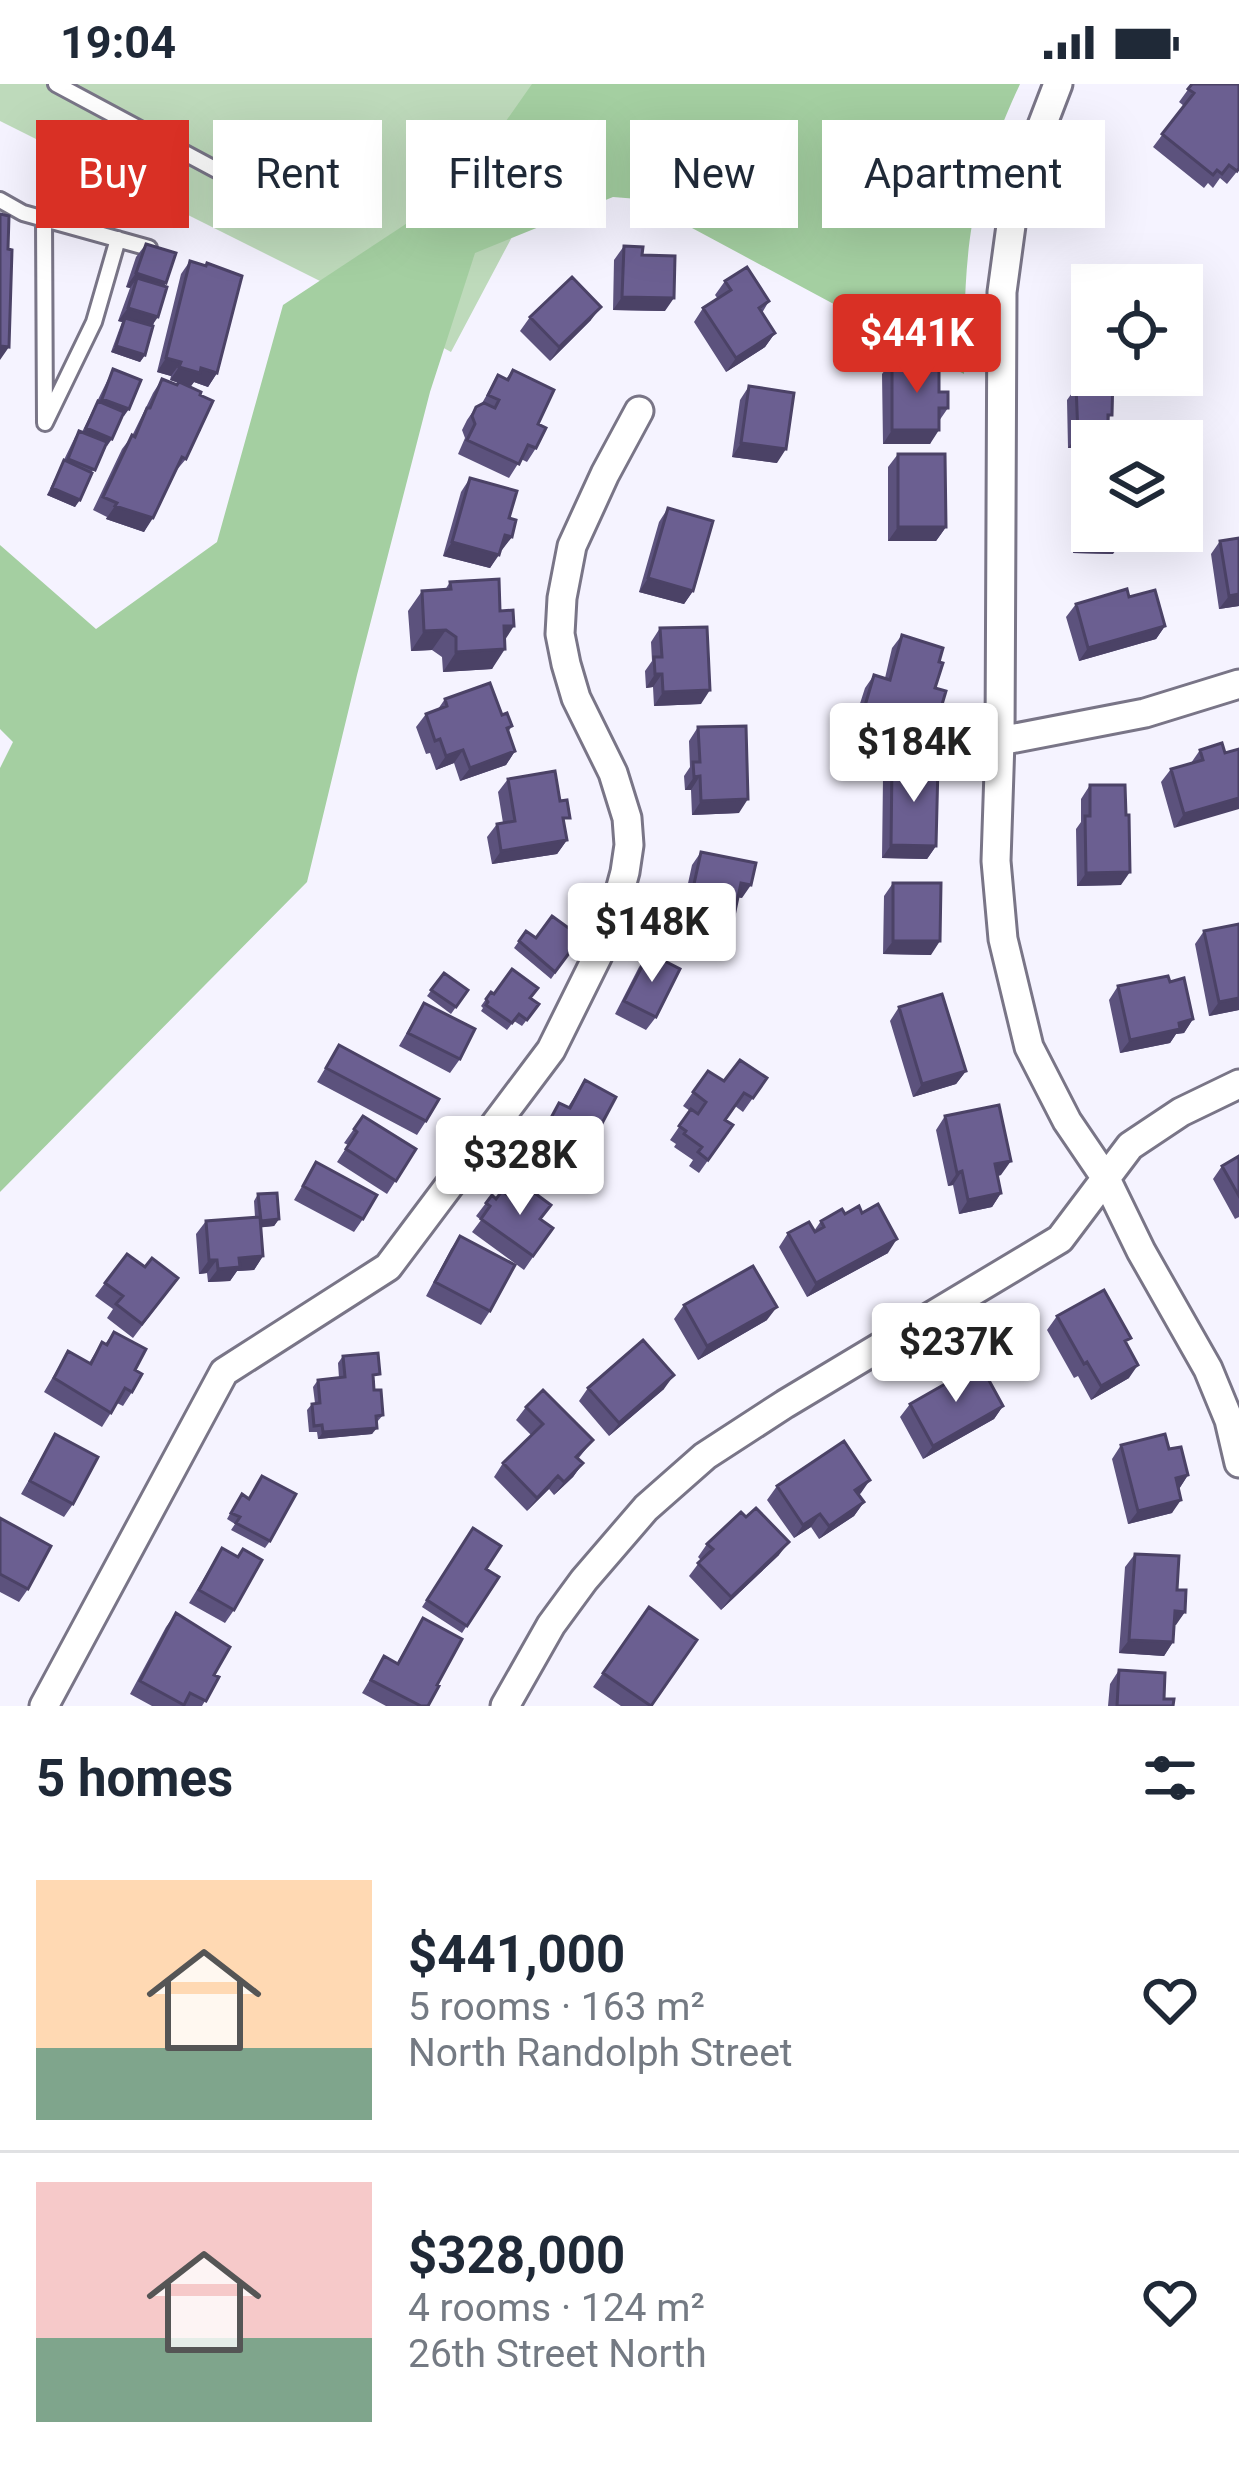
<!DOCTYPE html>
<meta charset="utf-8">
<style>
:root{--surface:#fff;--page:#f6f6f7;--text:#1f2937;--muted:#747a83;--line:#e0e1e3;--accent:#d93025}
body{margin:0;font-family:Roboto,sans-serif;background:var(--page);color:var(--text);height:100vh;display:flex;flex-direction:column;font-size:45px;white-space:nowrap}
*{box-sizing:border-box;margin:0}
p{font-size:39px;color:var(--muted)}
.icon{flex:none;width:66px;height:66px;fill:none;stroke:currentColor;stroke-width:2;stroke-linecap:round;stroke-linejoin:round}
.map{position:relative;height:1622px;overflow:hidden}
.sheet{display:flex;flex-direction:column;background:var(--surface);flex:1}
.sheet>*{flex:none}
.guide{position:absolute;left:36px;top:36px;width:1167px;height:108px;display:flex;gap:24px}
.buttons{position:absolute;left:1071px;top:180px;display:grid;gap:24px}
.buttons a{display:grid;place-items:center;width:132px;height:132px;border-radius:0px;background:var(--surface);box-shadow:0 12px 48px #0002;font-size:60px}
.price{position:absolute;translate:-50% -102px;padding:0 27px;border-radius:12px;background:#fff;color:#222;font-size:39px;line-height:78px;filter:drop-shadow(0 3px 6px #0008)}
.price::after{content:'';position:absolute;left:50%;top:72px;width:36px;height:27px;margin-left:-18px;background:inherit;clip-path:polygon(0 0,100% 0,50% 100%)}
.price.on{background:var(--accent);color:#fff}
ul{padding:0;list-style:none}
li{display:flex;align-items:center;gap:36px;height:300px;padding:0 36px}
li+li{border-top:3px solid var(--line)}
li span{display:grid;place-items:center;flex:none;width:336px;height:240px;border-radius:0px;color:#555}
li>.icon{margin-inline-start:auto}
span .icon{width:144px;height:144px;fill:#fffc;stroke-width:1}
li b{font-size:51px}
h2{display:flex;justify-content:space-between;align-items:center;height:144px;padding:0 36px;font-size:51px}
.pill{padding:0 42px;border-radius:0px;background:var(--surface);box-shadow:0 12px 48px #0002;font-size:42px;line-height:108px}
.pill.on{background:var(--accent);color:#fff}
.status{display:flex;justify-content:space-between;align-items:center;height:84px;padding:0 60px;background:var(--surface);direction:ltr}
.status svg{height:33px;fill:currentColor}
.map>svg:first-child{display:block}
.green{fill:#bedabb}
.forest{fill:#a4cfa1}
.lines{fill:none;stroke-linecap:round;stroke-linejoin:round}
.lane-casing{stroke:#797587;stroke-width:20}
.street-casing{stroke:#797587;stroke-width:33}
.lane{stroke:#fff;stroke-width:14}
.street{stroke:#fff;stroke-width:27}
.wall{fill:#5c527d}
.shaded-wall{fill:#4b4266}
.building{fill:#6b5f91;stroke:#4b4266;stroke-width:3}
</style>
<div class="status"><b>19:04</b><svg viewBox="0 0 49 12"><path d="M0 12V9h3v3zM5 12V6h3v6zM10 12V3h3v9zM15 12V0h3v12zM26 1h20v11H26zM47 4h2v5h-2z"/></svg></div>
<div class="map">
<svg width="1239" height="1622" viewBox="0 0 1239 1622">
<rect width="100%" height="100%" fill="#f5f3ff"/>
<path class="green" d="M0 0H593L451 268 340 207 0 37Z"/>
<path class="forest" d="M532 0H1020C1003 37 988 74 978 113 964 164 964 237 964 290L638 115 613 113 475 169 430 308 357 591 307 798 0 1108V684L13 658 0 645V461L96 545 217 458 283 221 421 130 480 74Z"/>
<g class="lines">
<defs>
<path id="lane" d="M56 0 265 112
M0 116 23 129 149 164
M44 134 45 339 94 238 118 155"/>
<path id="street" d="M1058 0 1015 112 1002 208 1000 657 996 777 1003 855 1029 963 1067 1037 1105 1093 1141 1167 1208 1285 1229 1336 1239 1379
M1000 657 1145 629 1239 600
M44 1622 224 1288 388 1183 551 966 608 851 625 788 629 761 627 734 613 689 576 614 566 580 560 550 562 514 572 462 605 390 639 327
M505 1622 551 1541 584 1496 646 1424 705 1372 785 1320 1060 1155 1130 1062 1181 1028 1239 1000"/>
</defs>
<use href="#lane" class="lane-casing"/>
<use href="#street" class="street-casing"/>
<use href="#lane" class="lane"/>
<use href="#street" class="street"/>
</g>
<path class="wall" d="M1192 0H1239V85L1227 100 1220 94 1213 104 1208 99 1204 104 1153 63 1184 22 1179 18Z
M146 160 164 202 145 271 140 278 111 268 122 238 118 237 130 204 126 203 136 173Z
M624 162 642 171 665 227 613 226 614 176Z
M190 177 217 289 208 303 194 298 191 302 200 311 201 346 194 356 186 375 175 388 144 448 106 435 107 433 93 426 122 365 132 352 153 309 162 295 177 301 178 299 170 296 171 292 157 288 181 190Z
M725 197 769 217 762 229 775 249 765 263 726 288 694 238 703 224 718 215 715 211Z
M530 233 591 236 550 277 520 247Z
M1087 242 1092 291H1147L1144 295 1113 294 1108 350 1104 357H1092V364H1068L1067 316 1077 302V255Z
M892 277 939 308 948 324 939 337 930 360H883L882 290Z
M113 285 124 332 122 331 105 361 75 423 47 411 75 353 79 347 82 348Z
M513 286 538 340 536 364 527 378 521 375 509 394 458 370 465 354 462 346 467 336 476 323 481 321 498 291 506 295Z
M749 302 777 379 732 373 740 316Z
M898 370 946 443 936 457H888V383Z
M1083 376 1113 470 1073 469 1074 389Z
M470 394 509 434 512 453 501 466 490 484 443 472 461 408Z
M668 424 693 507 684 520 639 508 659 438Z
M1239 454V522L1219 525 1211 470 1220 457Z
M450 498 500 527 505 556 492 585 443 588 442 573 432 566 411 567 408 527 422 507 445 506Z
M1129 513 1165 542 1156 555 1079 577 1066 533 1076 520Z
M660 544 701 620 654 622 653 603 646 604 645 587 652 577 651 558Z
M902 551 939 578 935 604 936 641 926 655 920 653 910 670 866 657 870 643 854 638 865 604 874 591 885 594 892 564Z
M445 615 502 631 512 642 508 648 515 667 506 681 460 697 454 679 436 686 430 669 426 670 416 643 426 630 438 625Z
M698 643 739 729 692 731 691 706H685L684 692 690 683 689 657Z
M1239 665 1174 744 1161 698 1171 685 1191 679 1200 666 1225 669Z
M892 680 936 762 927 775 882 774 883 694Z
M508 695 560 717 567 756 557 770 492 780 487 753 497 740 503 739 498 708Z
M1090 701 1121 801 1077 802 1076 745 1081 738V715Z
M701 768 742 814 738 813 724 846 680 836 692 781Z
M893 799 931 871 883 870 884 812Z
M1239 840V926L1209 932 1195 860 1204 847Z
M526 847 536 854 581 853 551 895 514 864Z
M649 869 656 933 646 946 615 930 639 883Z
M444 889 468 906 451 930 427 912Z
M1170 898 1193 935 1184 949 1176 950 1170 959 1120 969 1109 916 1118 902Z
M491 908 494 910 530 914 539 920 522 942 514 937 507 946 481 927 483 924 481 922Z
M424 919 460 975 450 989 399 962Z
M899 923 966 987 956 1000 913 1013 890 937Z
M339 961 426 1037 417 1051 317 998Z
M708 987 724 997 767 994 743 1028 735 1022 725 1036 733 1041 699 1089 689 1082 693 1076 674 1063 676 1060 670 1056 690 1027 683 1022Z
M585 996 581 1079 571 1092 559 1086 545 1107 522 1094 534 1073 529 1070 559 1019 568 1023Z
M363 1032 416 1065 387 1110 337 1078 348 1061 344 1059Z
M945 1032 1001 1091 998 1092 1001 1109 992 1123 959 1130 953 1101 948 1102 936 1046Z
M1239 1072V1133L1235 1135 1213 1095 1222 1082Z
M316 1078 363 1135 354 1148 294 1116Z
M258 1110 279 1135 274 1142 261 1143 263 1172 254 1186 237 1187 230 1197 208 1198 207 1189 199 1190 196 1150 206 1137 255 1133 254 1117Z
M492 1111 541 1135 553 1144 524 1186 472 1148 481 1136 476 1132Z
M845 1130 888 1169 807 1213 779 1163 788 1149 814 1147 821 1137Z
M460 1152 490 1227 481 1241 426 1212 451 1165Z
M127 1170 145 1183 178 1194 133 1254 107 1234 113 1225 95 1212Z
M684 1221 767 1236 698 1276 674 1235Z
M1057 1232 1127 1260 1129 1294 1091 1316 1078 1292 1074 1294 1047 1246Z
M114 1248 135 1286 132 1308 123 1322 117 1319 102 1343 44 1308 68 1267 89 1279 102 1258 105 1260Z
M343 1272 375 1297 374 1306 383 1331 377 1338 372 1350 318 1355 317 1348H309L307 1326 312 1320 315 1319 313 1303 318 1296 339 1294 338 1279Z
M588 1304 664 1305 609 1352 579 1317Z
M910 1320 1003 1322 994 1335 923 1375 900 1333Z
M526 1323 593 1356 578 1375 583 1379 573 1393 554 1411 549 1405 527 1427 494 1393 503 1379 532 1352 516 1336Z
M55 1350 73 1420 64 1433 21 1410Z
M1121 1361 1169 1365 1188 1391 1179 1405 1172 1429 1128 1440 1112 1375Z
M262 1392 270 1457 265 1464 231 1446 235 1440 227 1435 237 1417 249 1414Z
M777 1402 861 1409 858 1411 864 1418 854 1432 819 1455 811 1443 794 1454 767 1416Z
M0 1434 28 1505 19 1518 0 1508Z
M473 1444 486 1485 499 1493 462 1549 422 1523Z
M707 1460 779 1471 721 1526 689 1492 701 1476 698 1473Z
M222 1464 234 1526 225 1539 189 1519Z
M1135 1470 1177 1506 1185 1528 1174 1541 1173 1558 1164 1572 1119 1569 1125 1483Z
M649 1523 651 1622H621L593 1603Z
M176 1529 214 1591 219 1593 202 1622H152L130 1610 166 1543Z
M423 1534 428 1622H386L362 1609 384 1572 397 1579Z
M1119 1586 1164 1615 1173 1622H1108L1110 1600Z"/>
<path class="shaded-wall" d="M136 189 166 199 157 213 137 194 130 204 126 203Z
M622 213 674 214 665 227 613 226Z
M601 223 591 236 550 277 559 263Z
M128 224 158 233 149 246 125 234 122 238 118 237Z
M775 249 765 263 726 288 736 274Z
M0 262 9 263 0 276Z
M116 262 145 271 140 278 111 268Z
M166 274 181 278 171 292 157 288Z
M179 283 201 284 217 289 208 303 194 298 191 302 170 296Z
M1106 291H1147L1144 295 1104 294Z
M102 315 129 325 124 332 97 322Z
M86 344 112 355 107 362 81 351Z
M892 346H939L930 360H883Z
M1078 350H1108L1104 357H1092V364H1068Z
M741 359 786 365 777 379 732 373Z
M52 404 80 416 75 423 47 411Z
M115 422 153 434 144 448 106 435Z
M898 443H946L936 457H888Z
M505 451 512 453 502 466 495 464Z
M1082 456H1123L1113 470 1073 469Z
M452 458 499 471 490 484 443 472Z
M648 494 693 507 684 520 639 508Z
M1239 510V522L1219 525 1229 512Z
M504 542H514L501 562Z
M1165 542 1156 555 1079 577 1088 564Z
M446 546 432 566 411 567 424 547Z
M505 565 492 585 443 588 456 568Z
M655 590H662L653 603 646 604Z
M710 606 701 620 654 622 663 608Z
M864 625 880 630 870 643 854 638Z
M925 638 936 641 926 655 915 651Z
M876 644 919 657 910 670 866 657Z
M463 666 454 679 436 686 446 672Z
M515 667 506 681 460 697 470 684Z
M700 692 691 706H685L694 693Z
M1239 714V725L1174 744 1184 730Z
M748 715 739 729 692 731 701 717Z
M567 756 557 770 492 780 501 767Z
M891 761 936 762 927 775 882 774Z
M1130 788 1121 801 1077 802 1086 789Z
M741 799 751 801 742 814 732 812Z
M689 823 734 832 724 846 680 836Z
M893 857H940L931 871 883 870Z
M1239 914V926L1209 932 1219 918Z
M1193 935 1184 949 1176 950 1170 959 1120 969 1130 956Z
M966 987 956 1000 913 1013 922 1000Z
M1011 1077 1001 1091 986 1094 995 1080Z
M962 1087 953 1101 948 1102 957 1089Z
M1001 1109 992 1123 959 1130 968 1116Z
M279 1135 274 1142 256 1144 261 1137Z
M897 1155 888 1169 807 1213 816 1199Z
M263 1172 254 1186 237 1187 230 1197 208 1198 218 1185 239 1174Z
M209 1176H217L207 1189 199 1190Z
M777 1223 767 1236 698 1276 707 1262Z
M1138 1281 1129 1294 1091 1316 1101 1302Z
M674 1291 664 1305 609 1352 619 1339Z
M1003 1322 994 1335 923 1375 933 1362Z
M377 1344 372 1350 318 1355 323 1348Z
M583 1379 573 1393 554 1411 564 1398Z
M1188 1391 1179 1405 1176 1394Z
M558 1392 549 1405 527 1427 537 1414Z
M870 1396 861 1409 845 1419 855 1406Z
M1181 1416 1172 1429 1128 1440 1138 1427Z
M864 1418 854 1432 819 1455 829 1442Z
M820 1430 811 1443 794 1454 803 1441Z
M789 1458 779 1471 721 1526 731 1513Z
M1175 1527 1185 1528 1176 1541 1166 1540Z
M1129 1556 1173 1558 1164 1572 1119 1569Z"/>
<path class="building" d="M1192 0H1239V84L1237 87 1229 81 1222 90 1217 86 1213 91 1162 50 1194 9 1188 5Z
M0 130 9 132 8 165 12 166 9 263 0 262Z
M146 160 176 169 166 199 136 189Z
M624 162 643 163 642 171 675 172 674 214 622 213Z
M190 177 206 182 207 179 242 192 217 289 201 284 200 289 179 283 181 278 166 274Z
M747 183 769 217 759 224 775 249 736 274 703 224 731 206 725 197Z
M572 193 601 223 559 263 530 233Z
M137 194 167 203 158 233 128 224Z
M125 234 153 242 145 271 116 262Z
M1087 242H1092V291H1113L1112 331H1108V350H1078L1076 302H1086Z
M892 277H939V308H948V324H939V346H892Z
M113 285 141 296 129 325 102 315Z
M513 286 554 306 538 340 546 344 536 364 528 361 519 380 467 356 475 340 472 332 476 323 484 319 495 324 499 316 488 311 498 291 508 296Z
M162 295 177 301 179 298 201 308 200 311 213 317 186 375 182 373 153 434 115 422 117 419 103 413 132 351 135 353 147 324H150Z
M749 302 794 309 786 365 741 359Z
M98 317 124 328 112 355 86 344Z
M79 347 107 358 95 386 68 375Z
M898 370H945L946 443H898Z
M64 376 92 389 80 416 52 404Z
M1083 376H1092V447H1123V456H1082Z
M470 394 517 407 509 434 516 436 512 453 505 451 499 471 452 458Z
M668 424 713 437 693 507 648 494Z
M1239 454V510L1229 512 1220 457Z
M499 495 500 527 513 526 514 542H504L505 565 456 568V553L446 546 424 547 422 507 451 505 450 498Z
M1127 505 1129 513 1155 506 1165 542 1088 564 1076 520Z
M707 543 710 606 663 608 662 590H655L654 573H662L660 544Z
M902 551 943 564 939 578 943 579 935 604 946 607 936 641 925 638 919 657 876 644 880 630 864 625 874 591 890 596Z
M490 599 502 631 507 629 512 642 507 644 515 667 470 684 463 666 446 672 440 655 435 657 426 630 447 622 445 615Z
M746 642 748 715 701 717 700 692 694 693 693 678H700L698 643Z
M1222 659 1225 669 1239 665V714L1184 730 1171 685 1203 676 1200 666Z
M892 680 938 681 936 762 891 761Z
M555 687 560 717 567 716 570 734H563L567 756 501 767 497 740 515 737 508 695Z
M1090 701H1125L1126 731H1129L1130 788 1086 789 1085 732H1090Z
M701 768 756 779 751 801 741 799 734 832 689 823Z
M893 799H941L940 857H893Z
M552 832 581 853 555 888 519 857 526 847 536 854Z
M1239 840V914L1219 918 1204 847Z
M649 869 680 885 656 933 624 917Z
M512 885 538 904 530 914 539 920 527 936 519 930 512 939 486 921 488 918 486 915 491 908 494 910Z
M444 889 468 906 456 923 431 906Z
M1168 892 1170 898 1184 894 1193 935 1179 939 1180 945 1130 956 1118 902Z
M942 910 966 987 922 1000 899 923Z
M424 919 475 945 460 975 408 949Z
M339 961 439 1015 426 1037 326 984Z
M740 976 767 994 753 1014 744 1009 725 1036 733 1041 708 1076 698 1068 702 1063 684 1050 686 1047 679 1042 691 1025 698 1030 706 1018 693 1008 708 987 724 997Z
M585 996 616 1013 581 1079 567 1072 555 1093 532 1081 543 1059 539 1056 559 1019 570 1024Z
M999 1021 1011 1077 995 1080 1001 1109 968 1116 962 1087 957 1089 945 1032Z
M363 1032 416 1065 396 1097 346 1065 357 1048 354 1045Z
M1239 1072V1112L1222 1082Z
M316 1078 377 1111 363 1135 303 1102Z
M521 1099 551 1121 540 1135 553 1144 533 1172 481 1135 490 1122 486 1119 492 1111 496 1115 502 1107 510 1113Z
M277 1109 279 1135 261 1137 258 1110Z
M878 1120 897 1155 816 1199 788 1149 809 1138 815 1148 824 1143 821 1137 842 1125 845 1130 859 1122 862 1129Z
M260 1133 263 1172 239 1174 240 1183 218 1185 217 1176H209L206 1137Z
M460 1152 515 1181 490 1227 435 1198Z
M127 1170 145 1183 152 1174 178 1194 142 1240 116 1220 123 1212 105 1199Z
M753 1182 777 1223 707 1262 684 1221Z
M1104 1206 1131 1254 1125 1257 1138 1281 1101 1302 1087 1278 1084 1280 1057 1232Z
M114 1248 146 1265 135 1286 142 1290 132 1308 125 1304 111 1329 54 1294 68 1267 91 1280 102 1258 107 1261Z
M643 1256 674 1291 619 1339 588 1304Z
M378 1269 380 1290 373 1291 374 1306H381L383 1331 376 1332 377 1344 323 1348 322 1341 314 1342 312 1320 320 1319 318 1296 345 1293 343 1272Z
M980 1280 1003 1322 933 1362 910 1320Z
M543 1306 593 1356 576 1373 583 1379 564 1398 558 1392 537 1414 503 1379 543 1340 526 1323Z
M55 1350 98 1373 73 1420 30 1397Z
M1165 1350 1169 1365 1181 1363 1188 1391 1176 1394 1181 1416 1138 1427 1121 1361Z
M844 1357 870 1396 855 1406 864 1418 829 1442 820 1430 803 1441 777 1402Z
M262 1392 296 1410 270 1457 236 1439 240 1433 231 1429 242 1410 249 1415Z
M756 1424 789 1458 731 1513 698 1479 713 1465 707 1460 741 1428 746 1433Z
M0 1434 51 1462 28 1505 0 1490Z
M473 1444 501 1462 486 1485 499 1493 467 1542 427 1516Z
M222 1464 238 1473 243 1465 262 1476 234 1526 199 1506Z
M1135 1470 1179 1472 1177 1506H1186L1185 1528 1175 1527 1173 1558 1129 1556Z
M649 1523 697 1556 651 1622 603 1589Z
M176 1529 230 1563 214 1591 219 1593 206 1617 190 1609 184 1621 140 1597Z
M423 1534 462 1555 437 1601 439 1602 428 1622H421L371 1596 384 1572 398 1580Z
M1119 1586 1165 1589 1164 1615H1174L1173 1622H1117Z"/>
</svg>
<div class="buttons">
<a><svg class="icon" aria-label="locate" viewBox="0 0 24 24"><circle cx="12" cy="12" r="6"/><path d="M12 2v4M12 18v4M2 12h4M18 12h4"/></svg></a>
<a><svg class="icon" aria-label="layers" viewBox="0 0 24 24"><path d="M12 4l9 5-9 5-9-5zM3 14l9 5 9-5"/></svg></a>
</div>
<b class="price on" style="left:917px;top:312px">$441K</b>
<b class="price" style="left:914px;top:721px">$184K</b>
<b class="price" style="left:652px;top:901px">$148K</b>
<b class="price" style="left:520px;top:1134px">$328K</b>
<b class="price" style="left:956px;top:1321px">$237K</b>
<div class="guide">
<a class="pill on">Buy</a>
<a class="pill">Rent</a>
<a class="pill">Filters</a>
<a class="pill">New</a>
<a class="pill">Apartment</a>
</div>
</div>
<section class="sheet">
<h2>5 homes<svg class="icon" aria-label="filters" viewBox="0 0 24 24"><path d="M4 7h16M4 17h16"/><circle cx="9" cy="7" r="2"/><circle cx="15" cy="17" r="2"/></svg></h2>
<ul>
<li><span style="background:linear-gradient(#ffd9b3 70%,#7fa58c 0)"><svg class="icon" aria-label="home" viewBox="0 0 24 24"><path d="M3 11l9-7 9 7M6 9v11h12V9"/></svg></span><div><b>$441,000</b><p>5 rooms · 163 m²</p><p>North Randolph Street</p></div><svg class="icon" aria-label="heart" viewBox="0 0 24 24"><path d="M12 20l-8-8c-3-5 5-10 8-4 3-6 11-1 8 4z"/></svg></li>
<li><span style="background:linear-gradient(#f6c9c9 65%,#7fa58c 0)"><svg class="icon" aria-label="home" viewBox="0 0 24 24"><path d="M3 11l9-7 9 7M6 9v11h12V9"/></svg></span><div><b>$328,000</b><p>4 rooms · 124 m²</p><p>26th Street North</p></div><svg class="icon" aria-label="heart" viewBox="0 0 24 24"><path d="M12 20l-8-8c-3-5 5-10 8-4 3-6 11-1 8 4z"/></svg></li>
</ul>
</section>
